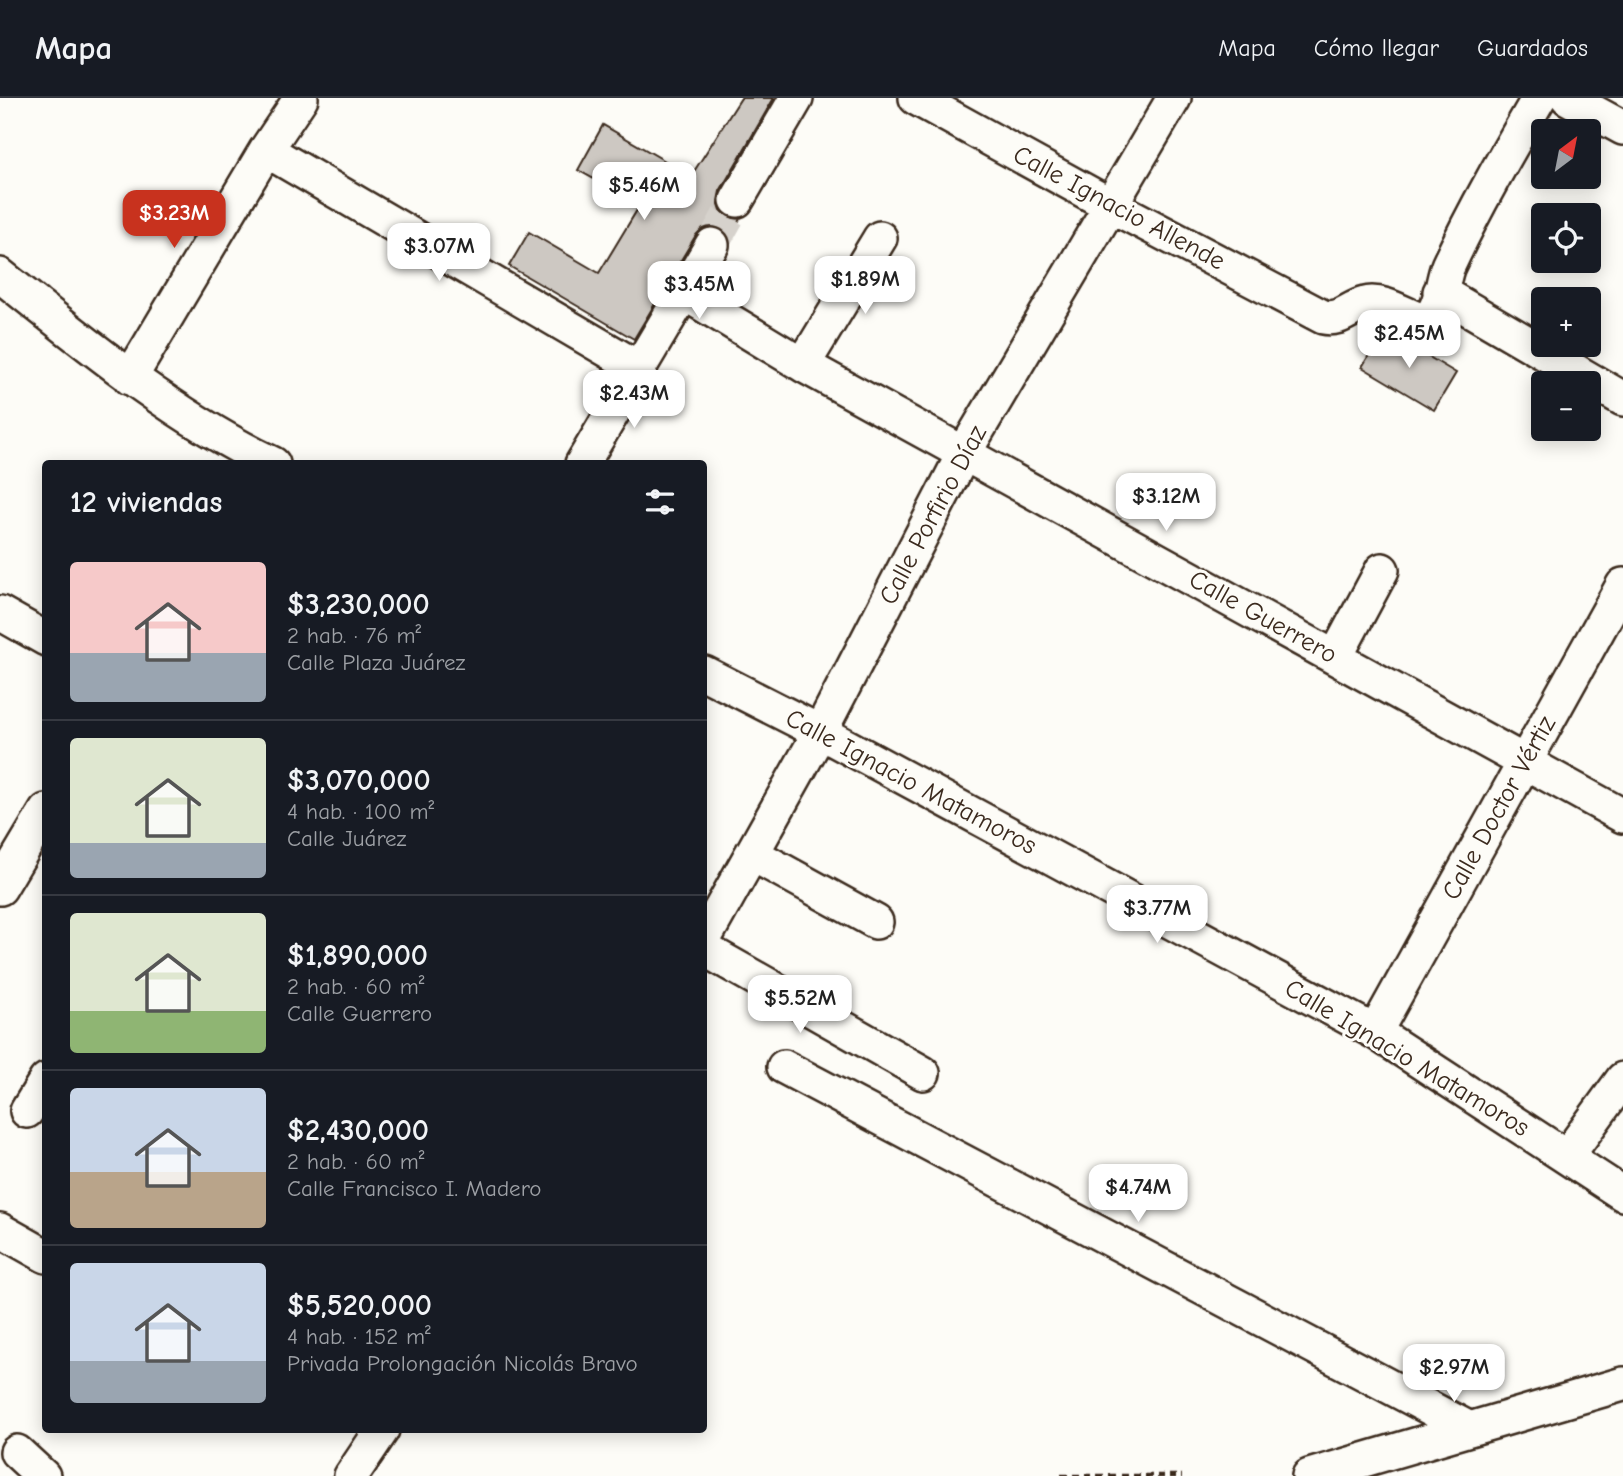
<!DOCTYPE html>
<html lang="es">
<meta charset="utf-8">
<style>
:root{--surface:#171b24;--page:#242831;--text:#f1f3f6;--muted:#9ea1a6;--line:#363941;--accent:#c8321e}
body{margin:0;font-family:"Comic Neue",sans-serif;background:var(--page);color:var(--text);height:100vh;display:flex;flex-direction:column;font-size:26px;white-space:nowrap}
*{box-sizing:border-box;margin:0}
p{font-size:23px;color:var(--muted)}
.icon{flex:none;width:38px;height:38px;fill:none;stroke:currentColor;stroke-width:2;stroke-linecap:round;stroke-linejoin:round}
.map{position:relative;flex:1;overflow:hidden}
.drawer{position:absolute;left:42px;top:362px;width:665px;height:973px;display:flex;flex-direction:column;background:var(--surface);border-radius:7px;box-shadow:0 4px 18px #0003}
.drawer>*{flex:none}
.needle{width:46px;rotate:32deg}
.fabs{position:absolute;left:1531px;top:21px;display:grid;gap:14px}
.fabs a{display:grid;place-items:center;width:70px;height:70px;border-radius:7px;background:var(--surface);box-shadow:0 4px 18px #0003;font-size:35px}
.price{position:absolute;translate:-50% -60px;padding:0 16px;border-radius:14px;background:#fff;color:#222;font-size:23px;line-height:46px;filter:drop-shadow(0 2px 4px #0008)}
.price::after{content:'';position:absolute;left:50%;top:42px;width:21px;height:16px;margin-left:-10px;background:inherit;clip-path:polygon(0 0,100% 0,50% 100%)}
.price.on{background:var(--accent);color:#fff}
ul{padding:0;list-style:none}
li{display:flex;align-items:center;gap:21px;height:175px;padding:0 28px}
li+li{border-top:2px solid var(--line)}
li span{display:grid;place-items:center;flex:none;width:196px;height:140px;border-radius:7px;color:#555}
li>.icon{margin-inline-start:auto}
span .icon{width:84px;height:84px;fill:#fffc;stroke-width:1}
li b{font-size:30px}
h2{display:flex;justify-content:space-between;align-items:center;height:84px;padding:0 28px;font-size:30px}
header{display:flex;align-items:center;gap:42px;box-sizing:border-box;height:98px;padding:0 35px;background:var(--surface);border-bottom:2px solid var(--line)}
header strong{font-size:33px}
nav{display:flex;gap:38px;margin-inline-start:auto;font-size:24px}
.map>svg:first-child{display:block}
.building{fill:#cdc8c2;stroke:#3b2a1e;stroke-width:2}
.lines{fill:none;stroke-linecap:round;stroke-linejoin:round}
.minor-tunnel{stroke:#d6d2cc;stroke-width:33;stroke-dasharray:33 17;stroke-linecap:butt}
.minor-casing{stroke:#3b2a1e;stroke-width:38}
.path{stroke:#3b2a1e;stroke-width:4.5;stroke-dasharray:7 5;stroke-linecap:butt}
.minor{stroke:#fdfcf7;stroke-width:33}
.labels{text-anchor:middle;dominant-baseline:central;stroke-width:6;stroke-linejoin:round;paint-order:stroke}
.street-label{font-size:26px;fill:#3b2a1e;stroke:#fdfcf7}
</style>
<header>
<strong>Mapa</strong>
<nav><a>Mapa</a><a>Cómo llegar</a><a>Guardados</a></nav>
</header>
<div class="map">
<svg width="1623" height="1378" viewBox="0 0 1623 1378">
<rect width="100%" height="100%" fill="#fdfcf7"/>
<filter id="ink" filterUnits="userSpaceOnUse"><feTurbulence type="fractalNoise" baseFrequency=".0143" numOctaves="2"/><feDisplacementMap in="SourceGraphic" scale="14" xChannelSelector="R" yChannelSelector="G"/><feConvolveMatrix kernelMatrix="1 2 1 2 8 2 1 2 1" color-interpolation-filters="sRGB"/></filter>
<g filter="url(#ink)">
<path class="building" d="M741 0H774L720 93 718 103 721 112 728 119 740 121 729 139 722 131 713 128 703 130 696 137 634 241 509 168 529 134 599 175 640 107 578 72 603 27 691 78Z
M1384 232 1456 275 1434 312 1362 269Z"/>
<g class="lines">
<path class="minor-tunnel" d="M712 147 737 102"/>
<defs>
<path id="minor" d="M916 0 1112 108 1323 219C1341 223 1349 210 1365 206 1382 201 1405 217 1420 222 1442 220 1441 184 1448 168 1475 110 1507 55 1539 0
M1568 0 1623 30
M266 52 640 271
M737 102 796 1
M0 177C86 246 173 318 273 366
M1440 194 1623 301
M684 195 803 267 1623 718
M803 267 880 140
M130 280 266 52 301 0
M582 366 712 147
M0 515 46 541
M1336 558 1382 472
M704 575 820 634 1375 934 1623 1096
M752 756 876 824
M0 790 46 713
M704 841 820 634 964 355 1174 0
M704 851 923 975
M1375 934 1623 487
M784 969 1468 1330
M27 1013 46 982
M1567 1058 1623 981
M0 1132 46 1158
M17 1354 43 1378
M351 1378 382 1332
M1309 1378 1623 1286"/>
</defs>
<use href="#minor" class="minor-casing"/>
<path class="path" d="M1061 1378H1182"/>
<use href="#minor" class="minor"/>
</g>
</g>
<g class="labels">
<g class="street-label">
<text transform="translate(1119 110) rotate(28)">Calle Ignacio Allende</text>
<text transform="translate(933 417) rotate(-62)">Calle Porfirio Díaz</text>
<text transform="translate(1263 519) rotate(29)">Calle Guerrero</text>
<text transform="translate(911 684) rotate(28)">Calle Ignacio Matamoros</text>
<text transform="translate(1499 710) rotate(-61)">Calle Doctor Vértiz</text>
<text transform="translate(1407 960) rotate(31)">Calle Ignacio Matamoros</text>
</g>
</g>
</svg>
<div class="fabs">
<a><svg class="needle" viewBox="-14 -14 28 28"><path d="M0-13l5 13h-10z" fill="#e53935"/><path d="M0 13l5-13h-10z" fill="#9ea1a6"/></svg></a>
<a><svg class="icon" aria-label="locate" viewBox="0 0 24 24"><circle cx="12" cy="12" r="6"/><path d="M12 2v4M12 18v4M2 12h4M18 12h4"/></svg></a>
<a>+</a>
<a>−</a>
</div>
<b class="price" style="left:644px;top:124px">$5.46M</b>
<b class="price on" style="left:174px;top:152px">$3.23M</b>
<b class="price" style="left:439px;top:185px">$3.07M</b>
<b class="price" style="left:865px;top:218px">$1.89M</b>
<b class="price" style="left:699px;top:223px">$3.45M</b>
<b class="price" style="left:1409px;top:272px">$2.45M</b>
<b class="price" style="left:634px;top:332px">$2.43M</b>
<b class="price" style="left:1166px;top:435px">$3.12M</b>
<b class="price" style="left:1157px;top:847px">$3.77M</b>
<b class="price" style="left:800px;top:937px">$5.52M</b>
<b class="price" style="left:1138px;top:1126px">$4.74M</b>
<b class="price" style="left:1454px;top:1306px">$2.97M</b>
<section class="drawer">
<h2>12 viviendas<svg class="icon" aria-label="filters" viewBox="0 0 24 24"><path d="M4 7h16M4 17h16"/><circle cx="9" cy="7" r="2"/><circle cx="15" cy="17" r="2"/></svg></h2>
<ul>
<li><span style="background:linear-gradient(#f6c9c9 65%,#9aa5b1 0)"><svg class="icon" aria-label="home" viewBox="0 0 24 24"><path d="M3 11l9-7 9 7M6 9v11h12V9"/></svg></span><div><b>$3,230,000</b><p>2 hab. · 76 m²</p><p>Calle Plaza Juárez</p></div></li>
<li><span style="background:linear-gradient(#dfe7d0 75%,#9aa5b1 0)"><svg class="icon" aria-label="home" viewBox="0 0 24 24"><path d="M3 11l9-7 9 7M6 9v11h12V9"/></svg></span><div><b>$3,070,000</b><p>4 hab. · 100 m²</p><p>Calle Juárez</p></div></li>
<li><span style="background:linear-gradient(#dfe7d0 70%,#8fb573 0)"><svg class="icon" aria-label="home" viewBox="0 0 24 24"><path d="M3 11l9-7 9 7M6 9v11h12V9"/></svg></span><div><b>$1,890,000</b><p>2 hab. · 60 m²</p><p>Calle Guerrero</p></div></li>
<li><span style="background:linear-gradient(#c9d6e8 60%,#b9a48a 0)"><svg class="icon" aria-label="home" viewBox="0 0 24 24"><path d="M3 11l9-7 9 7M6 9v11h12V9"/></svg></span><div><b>$2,430,000</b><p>2 hab. · 60 m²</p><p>Calle Francisco I. Madero</p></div></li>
<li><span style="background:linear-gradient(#c9d6e8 70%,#9aa5b1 0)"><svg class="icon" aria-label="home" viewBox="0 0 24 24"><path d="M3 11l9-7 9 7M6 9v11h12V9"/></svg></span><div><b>$5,520,000</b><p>4 hab. · 152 m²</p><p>Privada Prolongación Nicolás Bravo</p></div></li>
</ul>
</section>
</div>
